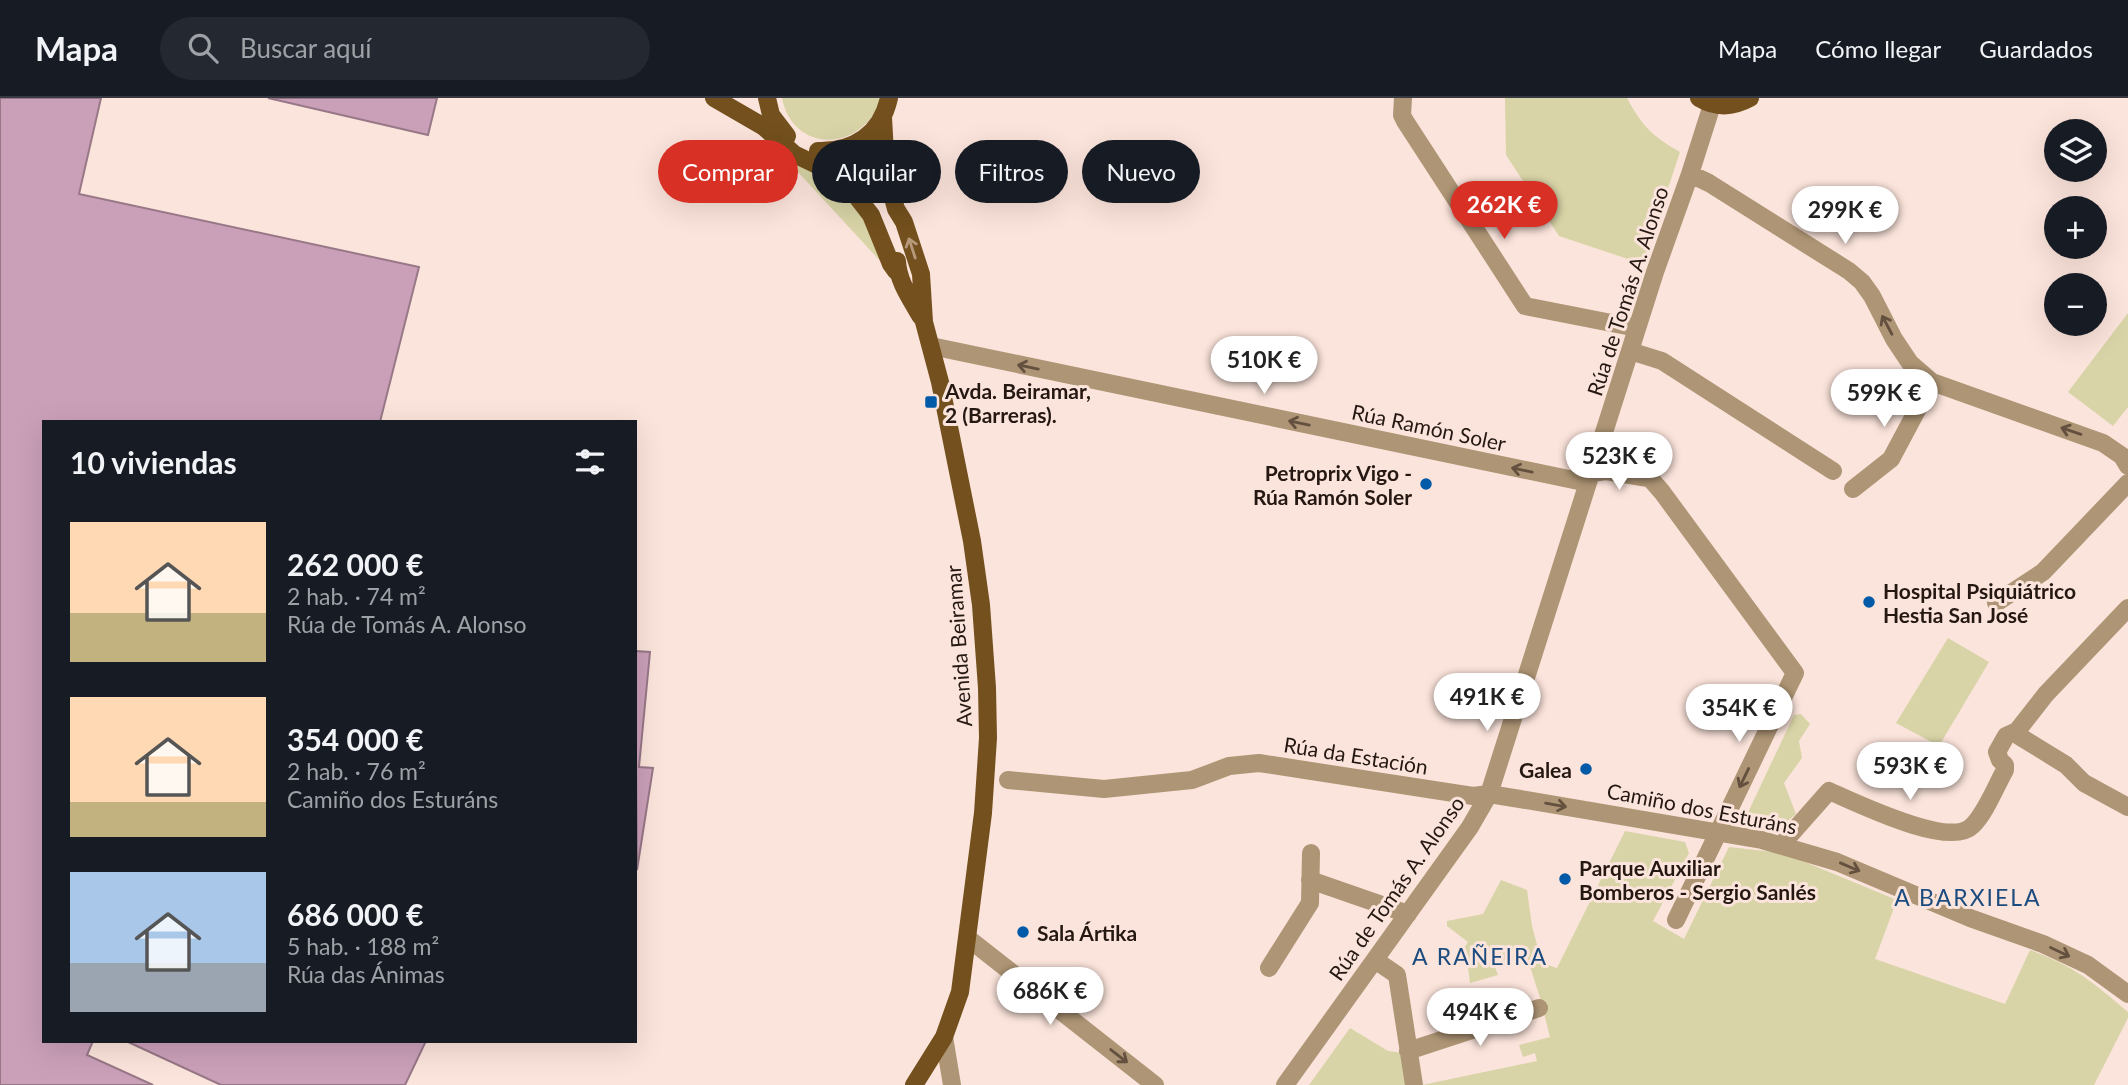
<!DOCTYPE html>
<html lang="es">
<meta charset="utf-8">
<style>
:root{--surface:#171b24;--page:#242831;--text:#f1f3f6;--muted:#9ea1a6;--line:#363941;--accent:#d93025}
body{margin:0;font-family:Lato,sans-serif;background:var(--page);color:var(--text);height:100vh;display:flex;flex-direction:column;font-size:26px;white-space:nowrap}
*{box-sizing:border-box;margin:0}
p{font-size:23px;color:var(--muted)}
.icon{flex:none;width:38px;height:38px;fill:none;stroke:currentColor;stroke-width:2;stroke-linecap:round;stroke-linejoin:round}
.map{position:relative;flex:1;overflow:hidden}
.details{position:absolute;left:42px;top:322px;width:595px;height:623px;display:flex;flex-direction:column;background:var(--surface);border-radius:0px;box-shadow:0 7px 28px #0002}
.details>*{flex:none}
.banner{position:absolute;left:658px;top:42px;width:665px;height:63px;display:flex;gap:14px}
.buttons{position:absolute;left:2044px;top:21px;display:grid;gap:14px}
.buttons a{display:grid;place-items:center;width:63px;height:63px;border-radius:50%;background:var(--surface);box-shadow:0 7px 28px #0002;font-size:35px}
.price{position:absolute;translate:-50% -60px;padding:0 16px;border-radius:24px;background:#fff;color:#222;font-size:23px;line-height:46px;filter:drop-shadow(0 2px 4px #0008)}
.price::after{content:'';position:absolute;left:50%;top:42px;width:21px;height:16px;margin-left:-10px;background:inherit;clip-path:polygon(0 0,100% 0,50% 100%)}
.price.active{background:var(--accent);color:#fff}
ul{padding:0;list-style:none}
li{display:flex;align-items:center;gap:21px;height:175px;padding:0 28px}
li span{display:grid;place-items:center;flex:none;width:196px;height:140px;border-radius:0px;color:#555}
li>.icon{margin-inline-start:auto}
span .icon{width:84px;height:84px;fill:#fffc;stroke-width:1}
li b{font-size:30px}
h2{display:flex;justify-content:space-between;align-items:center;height:84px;padding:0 28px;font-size:30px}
.chip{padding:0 24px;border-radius:32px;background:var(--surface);box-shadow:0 7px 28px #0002;font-size:24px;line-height:63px}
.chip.active{background:var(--accent);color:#fff}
header{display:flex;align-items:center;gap:42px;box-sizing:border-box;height:98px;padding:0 35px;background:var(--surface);border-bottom:2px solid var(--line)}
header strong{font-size:33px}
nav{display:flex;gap:38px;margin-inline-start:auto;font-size:24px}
.search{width:490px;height:63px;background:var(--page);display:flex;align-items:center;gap:18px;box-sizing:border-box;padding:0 24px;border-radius:38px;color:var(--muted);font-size:26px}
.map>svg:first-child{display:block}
.green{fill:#d8d4a7}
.water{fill:#caa0b9;stroke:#987787;stroke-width:2}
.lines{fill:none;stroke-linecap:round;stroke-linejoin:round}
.minor{stroke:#ae9575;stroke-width:18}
.major{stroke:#73501d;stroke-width:18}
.oneway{stroke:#b79a7c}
.oneway2{stroke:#63503f}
.poi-dot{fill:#005aa8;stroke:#fbe4db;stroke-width:2.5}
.labels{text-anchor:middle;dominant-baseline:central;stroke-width:6;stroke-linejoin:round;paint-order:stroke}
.street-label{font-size:21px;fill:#251813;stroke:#fbe4db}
.poi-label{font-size:21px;font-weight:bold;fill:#251813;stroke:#fbe4db;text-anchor:start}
.neighbourhood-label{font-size:23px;letter-spacing:2px;fill:#1c4c7f;stroke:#fbe4db}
</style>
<header>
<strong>Mapa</strong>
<div class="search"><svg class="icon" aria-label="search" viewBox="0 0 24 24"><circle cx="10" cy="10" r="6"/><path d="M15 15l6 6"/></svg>Buscar aquí</div>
<nav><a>Mapa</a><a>Cómo llegar</a><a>Guardados</a></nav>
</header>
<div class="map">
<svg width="2128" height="987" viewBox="0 0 2128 987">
<rect width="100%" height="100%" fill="#fbe4db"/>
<path class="green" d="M782 0H881C864 54 793 57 782 0Z
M1505 0H1627C1642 28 1652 38 1680 54L1643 166 1559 138 1506 57Z
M785 60 822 77 855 103 883 166Z
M2128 215V309L2113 328 2068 294Z
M1948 540 1989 564 1939 648 1896 625Z
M1801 616 1810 626 1799 643 1802 660 1784 685 1796 716 1774 734 1750 729 1744 723 1794 617Z
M1625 733 1685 744 1689 755 1653 823 1684 841 1729 749 1783 755 1897 802 1875 861 2005 906 2030 852C2074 868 2093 884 2128 914V920L2094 987H1422L1537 963 1535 955 1523 959 1519 947 1550 939 1541 903 1527 859 1495 869 1498 877 1470 885 1468 869 1457 861 1468 844 1447 828V823L1483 816 1501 782 1527 792 1532 828 1542 865 1557 870Z
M1350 930 1388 953 1403 955 1421 987H1309Z"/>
<path class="water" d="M0 0H101L79 96 419 169 380 324H44V943H93L87 957 153 987H0Z
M268 0H437L428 37Z
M635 553 650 554 639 669 653 670 637 772Z
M126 943H426L405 987H221Z"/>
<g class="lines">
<path class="minor" d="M1403 0 1402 17 1405 23 1525 208 1637 230
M1690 76 1709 85 1849 173 1862 184 1872 198 1894 241 1910 265 1932 284 2103 345 2122 358 2128 368
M931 248 1588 385
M1630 253 1662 263 1833 373
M1603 339 1628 355 1662 394 1795 575 1676 822
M1592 375 1606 373 1648 380
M1853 391 1891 361 1932 284
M1996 505 2043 474 2128 385
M2128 510 2046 596 2017 633 2019 638 2066 667 2084 685 2128 709
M1008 682 1104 691 1192 682 1229 668 1259 665 1473 698 1489 696 1520 701 1762 742 1837 764 1970 820 2043 846 2088 867 2128 896
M1782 746 1829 693C1855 704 1949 751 1972 728 1985 716 1996 688 2005 672V667L2000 662 1997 654 2006 638 2017 633
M1310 782 1408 816
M969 841 1155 987
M1375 862 1397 877 1414 987
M1269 870 1310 805 1311 755
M944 939 952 987
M1408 953 1539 910
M1285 987 1470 729 1489 696 1655 174 1690 76 1712 7"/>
<path class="major" d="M714 0 764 29 794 56 819 68 847 86 871 117 891 166 896 173
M767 0 771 17 787 38
M1699 0C1716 10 1732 10 1750 0
M883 19 886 74 896 111 904 124 921 176 924 224 940 284 972 443 981 507 987 590 988 640 983 715 960 894 944 939 914 987
M818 53 843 68 861 83
M818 53C854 54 881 36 889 0
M897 163C898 184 911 201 921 219"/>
</g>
<defs><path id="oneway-shaft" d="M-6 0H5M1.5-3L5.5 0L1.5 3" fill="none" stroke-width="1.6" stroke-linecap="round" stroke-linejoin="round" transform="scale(1.75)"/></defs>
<use class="oneway" href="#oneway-shaft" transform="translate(912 150) rotate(-108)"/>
<g class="oneway2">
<use href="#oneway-shaft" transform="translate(1887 227) rotate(-118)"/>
<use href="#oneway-shaft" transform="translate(1028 269) rotate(-168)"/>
<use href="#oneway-shaft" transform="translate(1299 325) rotate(-168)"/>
<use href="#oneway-shaft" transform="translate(2071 333) rotate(-161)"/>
<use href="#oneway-shaft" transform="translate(1522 372) rotate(-168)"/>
<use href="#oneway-shaft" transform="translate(1744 680) rotate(116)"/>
<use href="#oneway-shaft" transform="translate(1556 707) rotate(10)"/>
<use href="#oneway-shaft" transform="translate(1850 769) rotate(23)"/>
<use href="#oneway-shaft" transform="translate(2060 854) rotate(25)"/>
<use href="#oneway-shaft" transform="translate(1119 958) rotate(38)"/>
</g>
<g class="poi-dot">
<rect x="924" y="297" width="14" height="14" rx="3.5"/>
<circle cx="1426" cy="386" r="7"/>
<circle cx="1869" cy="504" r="7"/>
<circle cx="1586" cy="671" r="7"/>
<circle cx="1565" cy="781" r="7"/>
<circle cx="1023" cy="834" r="7"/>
</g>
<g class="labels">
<g class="street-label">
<text transform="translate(1627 193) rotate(-72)">Rúa de Tomás A. Alonso</text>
<text transform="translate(1429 329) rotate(12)">Rúa Ramón Soler</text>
<text transform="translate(958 548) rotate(-94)">Avenida Beiramar</text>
<text transform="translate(1356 657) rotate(9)">Rúa da Estación</text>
<text transform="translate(1702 710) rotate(11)">Camiño dos Esturáns</text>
<text transform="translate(1396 790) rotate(-55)">Rúa de Tomás A. Alonso</text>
</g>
<g class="poi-label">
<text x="945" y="292">Avda. Beiramar,<tspan x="945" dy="24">2 (Barreras).</tspan></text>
<text x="1412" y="374" text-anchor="end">Petroprix Vigo -<tspan x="1412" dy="24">Rúa Ramón Soler</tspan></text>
<text x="1883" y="492">Hospital Psiquiátrico<tspan x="1883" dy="24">Hestia San José</tspan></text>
<text x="1572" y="671" text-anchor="end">Galea</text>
<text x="1579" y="769">Parque Auxiliar<tspan x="1579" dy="24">Bomberos - Sergio Sanlés</tspan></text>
<text x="1037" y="834">Sala Ártika</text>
</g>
<g class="neighbourhood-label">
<text x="1968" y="799">A BARXIELA</text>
<text x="1480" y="858">A RAÑEIRA</text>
</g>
</g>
</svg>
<div class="buttons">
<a><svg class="icon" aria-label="layers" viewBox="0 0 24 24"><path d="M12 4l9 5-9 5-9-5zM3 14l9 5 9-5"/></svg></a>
<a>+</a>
<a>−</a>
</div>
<b class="price active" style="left:1504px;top:143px">262K €</b>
<b class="price" style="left:1845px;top:148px">299K €</b>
<b class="price" style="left:1264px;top:298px">510K €</b>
<b class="price" style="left:1884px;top:331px">599K €</b>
<b class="price" style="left:1619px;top:394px">523K €</b>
<b class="price" style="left:1487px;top:635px">491K €</b>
<b class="price" style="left:1739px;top:646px">354K €</b>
<b class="price" style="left:1910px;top:704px">593K €</b>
<b class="price" style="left:1050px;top:929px">686K €</b>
<b class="price" style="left:1480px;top:950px">494K €</b>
<div class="banner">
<a class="chip active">Comprar</a>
<a class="chip">Alquilar</a>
<a class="chip">Filtros</a>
<a class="chip">Nuevo</a>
</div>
<section class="details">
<h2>10 viviendas<svg class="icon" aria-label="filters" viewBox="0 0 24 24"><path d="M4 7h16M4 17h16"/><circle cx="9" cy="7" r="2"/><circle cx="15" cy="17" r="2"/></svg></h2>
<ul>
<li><span style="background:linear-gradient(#ffd9b3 65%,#c2b280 0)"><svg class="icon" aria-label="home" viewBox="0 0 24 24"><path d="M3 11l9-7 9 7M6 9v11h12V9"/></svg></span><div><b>262 000 €</b><p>2 hab. · 74 m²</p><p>Rúa de Tomás A. Alonso</p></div></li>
<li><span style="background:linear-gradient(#ffd9b3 75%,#c2b280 0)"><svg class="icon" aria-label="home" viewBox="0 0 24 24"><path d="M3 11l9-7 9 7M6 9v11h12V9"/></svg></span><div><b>354 000 €</b><p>2 hab. · 76 m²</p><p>Camiño dos Esturáns</p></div></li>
<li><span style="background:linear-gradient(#a9c7e8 65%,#9aa5b1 0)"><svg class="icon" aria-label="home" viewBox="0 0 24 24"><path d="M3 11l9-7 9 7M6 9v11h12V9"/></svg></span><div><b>686 000 €</b><p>5 hab. · 188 m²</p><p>Rúa das Ánimas</p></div></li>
</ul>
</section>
</div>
